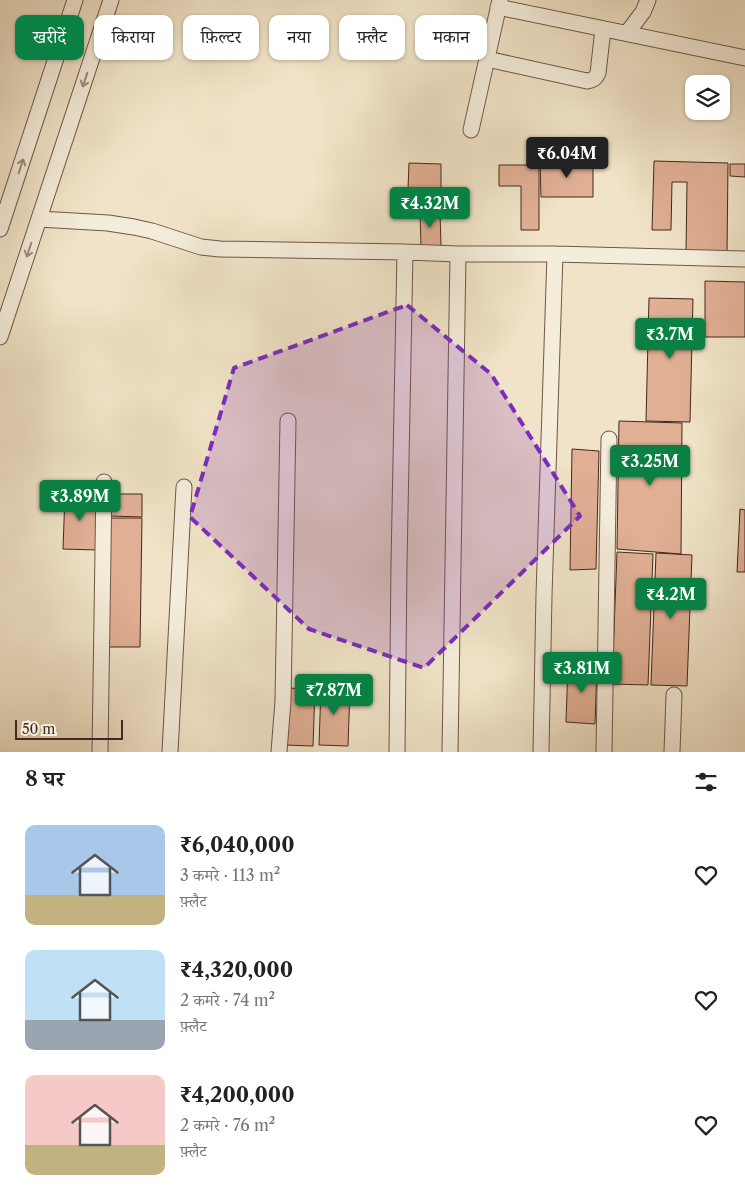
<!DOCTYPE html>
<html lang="hi">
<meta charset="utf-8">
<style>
:root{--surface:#fff;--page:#f6f6f6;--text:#222;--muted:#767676;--accent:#0b8043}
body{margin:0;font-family:"Libre Caslon Text","Noto Serif Devanagari",serif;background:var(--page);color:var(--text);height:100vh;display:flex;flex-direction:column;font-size:19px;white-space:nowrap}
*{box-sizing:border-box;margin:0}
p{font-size:16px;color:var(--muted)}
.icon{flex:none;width:28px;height:28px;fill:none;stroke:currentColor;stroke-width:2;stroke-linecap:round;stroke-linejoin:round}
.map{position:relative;height:752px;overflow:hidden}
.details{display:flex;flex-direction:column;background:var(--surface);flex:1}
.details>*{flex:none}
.guide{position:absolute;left:15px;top:15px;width:715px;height:45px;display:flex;gap:10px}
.buttons{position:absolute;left:685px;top:75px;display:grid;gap:10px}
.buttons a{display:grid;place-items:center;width:45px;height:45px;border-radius:10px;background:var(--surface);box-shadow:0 1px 4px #0004;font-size:25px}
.scale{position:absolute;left:15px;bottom:12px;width:108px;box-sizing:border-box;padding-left:5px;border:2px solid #44281d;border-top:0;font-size:14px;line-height:18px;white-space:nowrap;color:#44281d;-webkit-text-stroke:4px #f5eddb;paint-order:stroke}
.price{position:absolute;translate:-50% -42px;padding:0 11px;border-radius:5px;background:var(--accent);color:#fff;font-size:16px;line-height:32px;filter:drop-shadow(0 1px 2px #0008)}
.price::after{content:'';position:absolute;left:50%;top:30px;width:15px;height:11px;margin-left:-8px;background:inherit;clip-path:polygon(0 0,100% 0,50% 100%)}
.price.active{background:#222;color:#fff}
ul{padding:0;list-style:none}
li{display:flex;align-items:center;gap:15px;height:125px;padding:0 25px}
li span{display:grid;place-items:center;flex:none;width:140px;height:100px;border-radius:10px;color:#555}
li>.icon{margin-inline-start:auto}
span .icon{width:60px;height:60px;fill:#fffc;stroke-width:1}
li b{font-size:21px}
h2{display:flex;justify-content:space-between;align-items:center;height:60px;padding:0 25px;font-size:21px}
.pill{padding:0 18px;border-radius:10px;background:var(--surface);box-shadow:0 1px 4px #0004;font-size:18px;line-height:45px}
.pill.active{background:var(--accent);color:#fff}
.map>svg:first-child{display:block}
.building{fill:#e0af94;stroke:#44281d}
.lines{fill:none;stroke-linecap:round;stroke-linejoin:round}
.minor-casing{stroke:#6f5748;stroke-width:17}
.minor{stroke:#f5eddb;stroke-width:15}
.oneway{stroke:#9c8a7c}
.marked{fill:#7b2cbf;fill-opacity:0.2;stroke:#7b2cbf;stroke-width:4;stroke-dasharray:10 6;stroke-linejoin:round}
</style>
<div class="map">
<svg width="745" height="752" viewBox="0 0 745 752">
<rect width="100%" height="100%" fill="#f0e3c7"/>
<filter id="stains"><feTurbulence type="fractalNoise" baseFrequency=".004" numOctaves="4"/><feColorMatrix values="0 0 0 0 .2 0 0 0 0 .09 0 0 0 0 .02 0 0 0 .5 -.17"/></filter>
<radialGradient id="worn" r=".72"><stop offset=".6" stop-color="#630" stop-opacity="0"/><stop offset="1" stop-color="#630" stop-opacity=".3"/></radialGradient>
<path class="building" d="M654 161 728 163 727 253 686 252 687 182H672L671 230H652Z
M540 162H593V197H541Z
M409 163 441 164V190L408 189Z
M730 164H745V177L730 176Z
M499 165H539V230H521V186H499Z
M420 212H440L441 246 421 247Z
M705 281 745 282V337H705Z
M649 298 693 299 690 422 646 421Z
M619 421 682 423 681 554 617 549Z
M572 449 599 451 596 569 570 570Z
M65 494 97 495 96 550 63 549Z
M110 494H142V517L110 516Z
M740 509 745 510V572H737Z
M110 518H142L140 647H109Z
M617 552 653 554 648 685 612 684Z
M656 553 692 555 687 686 651 685Z
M568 665 597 666 595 724 566 722Z
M321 687 350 688 348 746 319 745Z
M286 688 315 689 313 746 284 745Z"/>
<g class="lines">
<defs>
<path id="minor" d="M498 7 745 58
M627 33 643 12 648 0
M487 59 587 81C593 80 595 79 598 73L603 29
M471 130 500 0
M39 219 108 223 134 227 152 231 201 247 220 249 405 252 458 254H555L745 259
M0 229 75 0
M0 337 111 0
M100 752 104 482
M170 752 184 487
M279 752 283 701 288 421
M397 752 399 564 405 252
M450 752 458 254
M541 752 544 595 555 254
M604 752 609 439
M672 752 674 695"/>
</defs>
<use href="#minor" class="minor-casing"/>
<use href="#minor" class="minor"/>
</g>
<defs><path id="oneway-shaft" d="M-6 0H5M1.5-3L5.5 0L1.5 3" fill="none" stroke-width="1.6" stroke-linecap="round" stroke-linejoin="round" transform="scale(1.25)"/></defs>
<g class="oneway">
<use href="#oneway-shaft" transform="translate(85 80) rotate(108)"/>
<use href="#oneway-shaft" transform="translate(21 166) rotate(-72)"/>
<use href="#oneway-shaft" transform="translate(29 250) rotate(108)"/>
</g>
<path class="marked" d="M407 305 491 374 580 516 424 668 309 629 190 517 234 368Z"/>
<rect width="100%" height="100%" filter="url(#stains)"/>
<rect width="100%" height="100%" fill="url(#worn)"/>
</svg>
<div class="buttons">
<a><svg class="icon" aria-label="layers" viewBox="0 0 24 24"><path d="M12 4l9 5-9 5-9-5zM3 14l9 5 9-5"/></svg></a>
</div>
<div class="scale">50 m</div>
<b class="price active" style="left:567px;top:179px">₹6.04M</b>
<b class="price" style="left:430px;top:229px">₹4.32M</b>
<b class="price" style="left:670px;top:360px">₹3.7M</b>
<b class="price" style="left:650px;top:487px">₹3.25M</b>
<b class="price" style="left:80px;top:522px">₹3.89M</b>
<b class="price" style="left:671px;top:620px">₹4.2M</b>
<b class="price" style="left:582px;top:694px">₹3.81M</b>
<b class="price" style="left:334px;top:716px">₹7.87M</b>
<div class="guide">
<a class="pill active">खरीदें</a>
<a class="pill">किराया</a>
<a class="pill">फ़िल्टर</a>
<a class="pill">नया</a>
<a class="pill">फ़्लैट</a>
<a class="pill">मकान</a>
</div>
</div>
<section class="details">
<h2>8 घर<svg class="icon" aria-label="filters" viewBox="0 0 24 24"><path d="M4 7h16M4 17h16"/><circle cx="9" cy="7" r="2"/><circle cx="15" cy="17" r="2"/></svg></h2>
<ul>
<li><span style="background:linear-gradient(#a9c7e8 70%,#c2b280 0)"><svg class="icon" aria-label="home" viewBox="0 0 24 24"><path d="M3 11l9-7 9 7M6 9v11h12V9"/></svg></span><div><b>₹6,040,000</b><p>3 कमरे · 113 m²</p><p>फ़्लैट</p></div><svg class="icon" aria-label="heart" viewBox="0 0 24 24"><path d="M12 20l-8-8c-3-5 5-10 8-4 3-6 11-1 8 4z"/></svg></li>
<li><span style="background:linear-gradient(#bfe0f5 70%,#9aa5b1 0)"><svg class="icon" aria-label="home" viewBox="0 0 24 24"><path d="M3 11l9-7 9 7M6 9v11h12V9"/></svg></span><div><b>₹4,320,000</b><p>2 कमरे · 74 m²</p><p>फ़्लैट</p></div><svg class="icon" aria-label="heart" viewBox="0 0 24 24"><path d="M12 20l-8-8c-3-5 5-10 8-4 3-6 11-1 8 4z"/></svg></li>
<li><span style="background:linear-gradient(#f6c9c9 70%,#c2b280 0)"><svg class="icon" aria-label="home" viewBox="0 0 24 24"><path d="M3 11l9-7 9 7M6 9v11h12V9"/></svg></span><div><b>₹4,200,000</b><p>2 कमरे · 76 m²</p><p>फ़्लैट</p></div><svg class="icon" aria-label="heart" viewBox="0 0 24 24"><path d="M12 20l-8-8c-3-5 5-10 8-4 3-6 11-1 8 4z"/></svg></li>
</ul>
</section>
